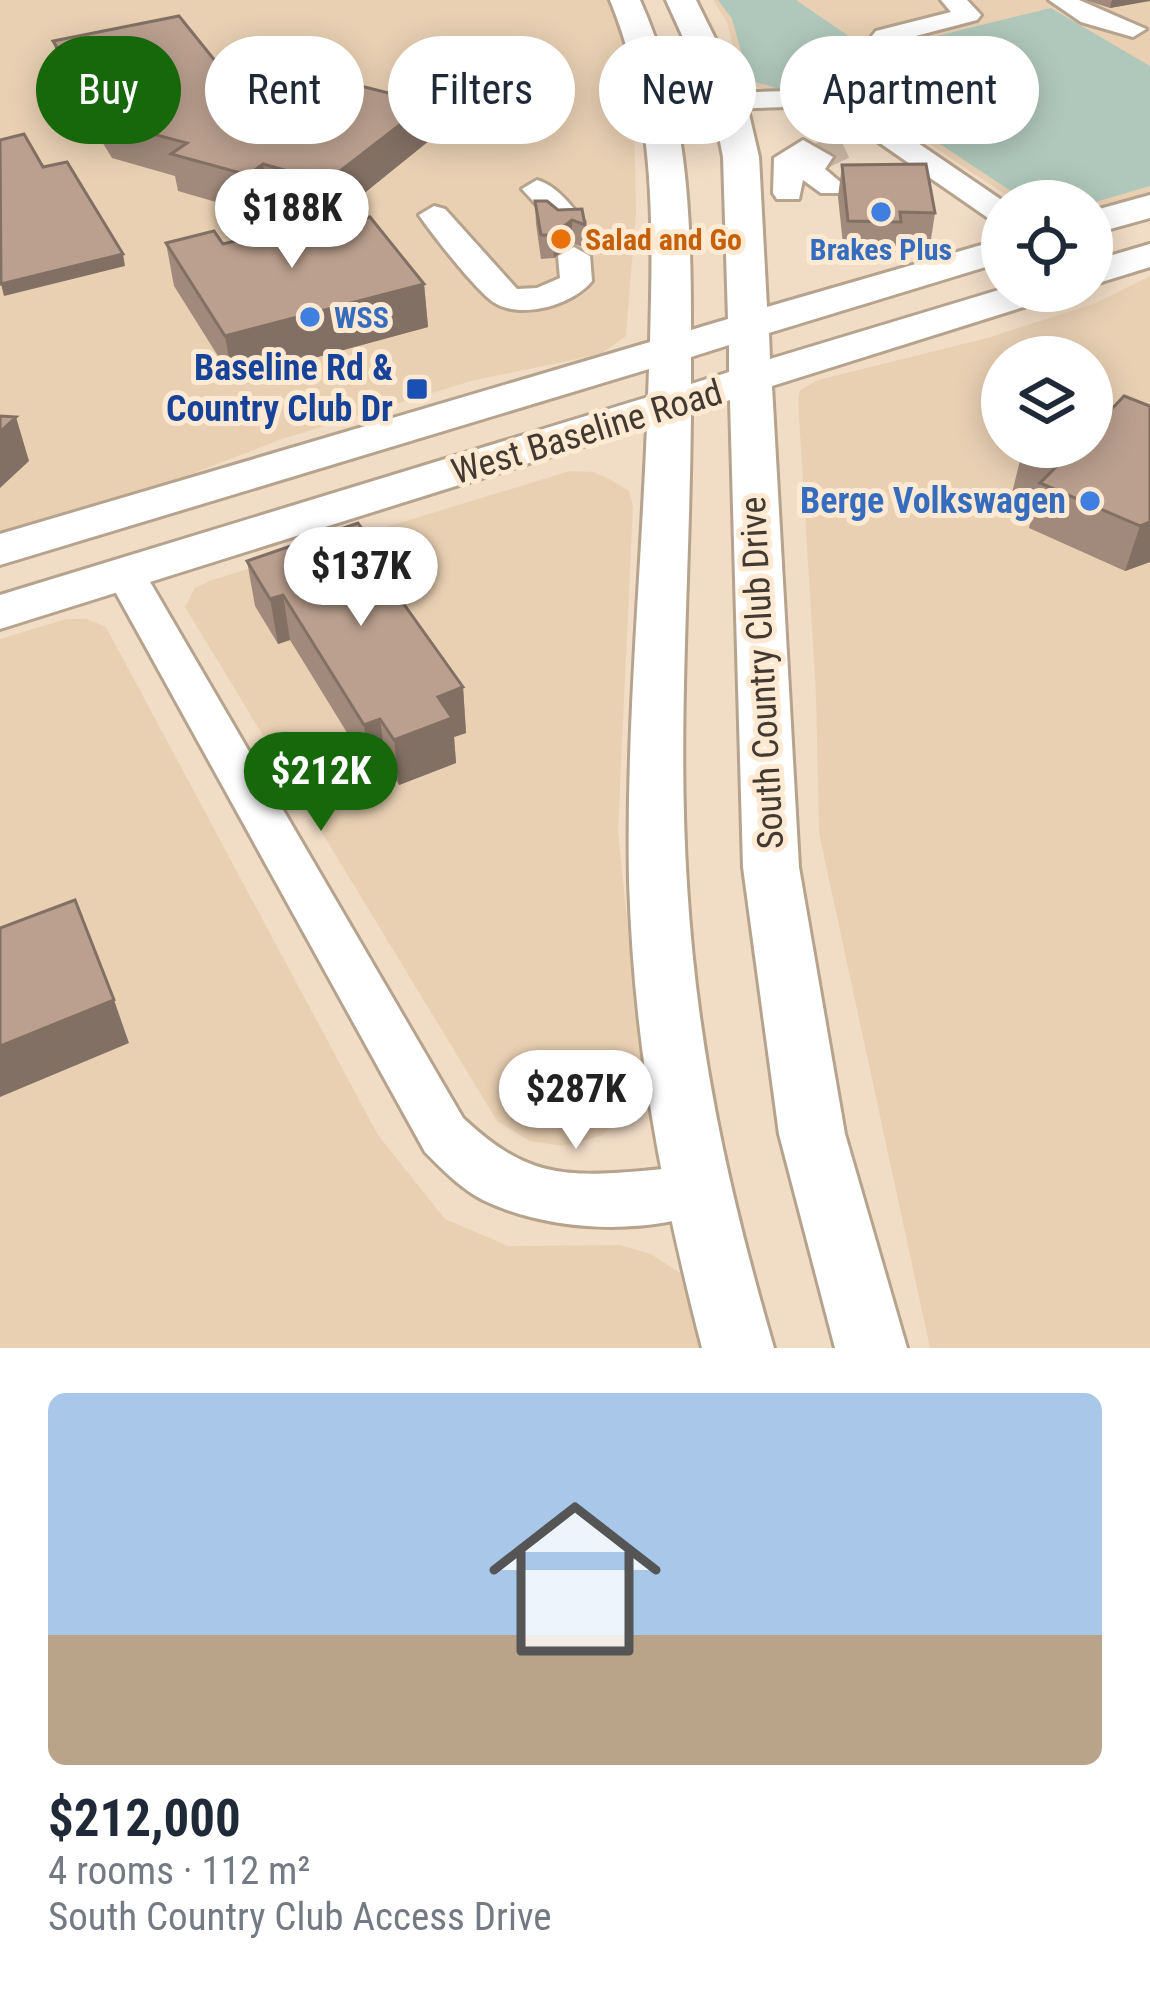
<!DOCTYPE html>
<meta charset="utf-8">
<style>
:root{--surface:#fff;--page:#f2f2f3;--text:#1f2937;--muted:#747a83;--line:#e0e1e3;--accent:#17680a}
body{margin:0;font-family:"Roboto Condensed",sans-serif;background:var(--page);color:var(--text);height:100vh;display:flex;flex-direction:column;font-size:45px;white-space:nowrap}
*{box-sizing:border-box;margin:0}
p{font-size:39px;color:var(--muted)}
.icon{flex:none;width:66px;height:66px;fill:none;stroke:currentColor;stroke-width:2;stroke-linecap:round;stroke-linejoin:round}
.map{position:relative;height:1348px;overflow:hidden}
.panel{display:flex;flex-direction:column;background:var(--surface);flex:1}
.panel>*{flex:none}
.guide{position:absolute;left:36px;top:36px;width:1080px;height:108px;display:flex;gap:24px}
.tools{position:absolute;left:981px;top:180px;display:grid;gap:24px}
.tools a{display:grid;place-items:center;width:132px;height:132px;border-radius:50%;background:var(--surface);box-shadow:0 6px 30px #0003;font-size:60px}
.price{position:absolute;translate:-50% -102px;padding:0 27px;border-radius:42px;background:#fff;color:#222;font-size:39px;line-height:78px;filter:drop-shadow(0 3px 6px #0008)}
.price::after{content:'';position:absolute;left:50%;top:72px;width:36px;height:27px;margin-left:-18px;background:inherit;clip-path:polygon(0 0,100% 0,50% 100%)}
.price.current{background:var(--accent);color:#fff}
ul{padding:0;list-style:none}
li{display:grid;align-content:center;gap:24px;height:636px;padding:0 48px}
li+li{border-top:3px solid var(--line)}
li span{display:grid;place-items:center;height:372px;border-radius:18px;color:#555}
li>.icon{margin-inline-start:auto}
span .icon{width:216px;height:216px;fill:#fffc;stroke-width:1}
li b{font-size:51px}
.pill{padding:0 42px;border-radius:54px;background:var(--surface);box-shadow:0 6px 30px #0003;font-size:42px;line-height:108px}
.pill.current{background:var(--accent);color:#fff}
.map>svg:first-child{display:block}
.built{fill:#e9d0b3;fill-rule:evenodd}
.green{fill:#b0c8bc}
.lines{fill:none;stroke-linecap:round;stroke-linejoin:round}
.minor-tunnel{stroke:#cebca8;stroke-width:27;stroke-dasharray:27 14;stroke-linecap:butt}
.minor-casing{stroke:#b6a38d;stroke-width:6}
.major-casing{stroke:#b6a38d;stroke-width:6}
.minor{fill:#fff;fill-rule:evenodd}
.major{fill:#fff;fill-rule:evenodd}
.wall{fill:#a18a7b}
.shaded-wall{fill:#837064}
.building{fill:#bba08f;stroke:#837064;stroke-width:3}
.shop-dot{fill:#3f7fe0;stroke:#fee9d2;stroke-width:4.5}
.food-dot{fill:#e8710a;stroke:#fee9d2;stroke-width:4.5}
.transit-dot{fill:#1a4fb4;stroke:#fee9d2;stroke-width:4.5}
.labels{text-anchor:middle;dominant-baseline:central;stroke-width:10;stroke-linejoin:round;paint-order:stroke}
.far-food-label{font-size:30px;font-weight:bold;fill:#c56008;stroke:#fee9d2;text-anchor:start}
.far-shop-label{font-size:30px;font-weight:bold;fill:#366cbe;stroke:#fee9d2}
.transit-label{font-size:36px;font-weight:bold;fill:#164399;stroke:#fee9d2;text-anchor:end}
.street-label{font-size:36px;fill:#423a31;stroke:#fee9d2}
.shop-label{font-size:36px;font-weight:bold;fill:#366cbe;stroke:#fee9d2;text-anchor:end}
</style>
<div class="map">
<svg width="1150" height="1348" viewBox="0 0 1150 1348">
<rect width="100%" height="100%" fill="#f1dcc6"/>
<path class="built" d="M0 0H608L633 73 636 212 626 336 601 354 471 381 282 439 186 476 0 531Z
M713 0H1150V193L1092 210V201H1015L871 105 830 93 770 91 742 83 727 22Z
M1150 276V1348H930L819 833 816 694 798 400 800 390 818 380 987 338 1096 303ZM1002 357H1092V447H1002Z
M570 471 594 472 613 481 629 491 633 506 618 831 642 1070 635 1105 601 1136 562 1146 530 1141 497 1121 185 607 195 588 212 580Z
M66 619H87L106 627 378 1135 445 1219 508 1246 620 1245 651 1254 680 1273 701 1348H0V639Z"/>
<path class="green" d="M718 0H796L872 52 1051 8 1150 66V186L1092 203 1026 201 878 103 834 90 776 88 749 80 732 19Z"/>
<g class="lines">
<path class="minor-tunnel" d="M819 157 851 142"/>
<defs>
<path id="minor" d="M941 0H967L981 15 977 20 885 44 872 36 876 31 951 12Z
M1049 0H1079L1146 29 1133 37 1081 22Z
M787 91 871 111 1003 201 1002 223 991 220 851 123 787 107 729 109 715 101 729 93Z
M803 140 833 157 825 169 846 187 841 193H821L803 180 799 199H777L773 193 774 158Z
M537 180C556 185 573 207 584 222L580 228H558L522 189Z
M434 206 445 209 517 289 537 288 560 278 558 256 574 247 590 256 592 281C574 304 522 320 495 303 477 292 432 234 419 215Z
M126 562 140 566 146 575 463 1118C524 1175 560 1178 642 1171 668 1169 690 1163 714 1173L723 1191 714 1209C645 1236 550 1232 483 1200 460 1188 443 1170 425 1152L106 575 112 566Z"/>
<path id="major" d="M610 0H640C688 107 691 215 691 330L728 319 723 157 712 101 666 0H696L746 101 759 157 767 307 1002 239V262L769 333 770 359 1002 289 1055 291 1049 299 772 386 799 867 845 1134 907 1348H835L779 1134 743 867 730 400 691 412C690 569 677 728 687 885 697 1050 728 1190 774 1348H702C661 1190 634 1045 629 881 626 729 641 577 647 426L0 629V595L648 397 649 369 0 565V534L650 342C653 223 656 112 610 0ZM729 345V372L691 384V357Z
M1150 195V218L1092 234V211Z
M1150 244V267L1092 285V261Z"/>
</defs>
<use href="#minor" class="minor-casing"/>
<use href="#major" class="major-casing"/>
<use href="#minor" class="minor"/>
<use href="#major" class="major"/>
</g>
<path class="wall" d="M1085 0H1150L1110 8Z
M53 41 220 67 428 103 430 140 337 215 424 284 428 327 233 380 174 286 166 243 223 244 324 218 268 202 254 213 178 191 175 176 112 158 62 77Z
M842 165 935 213 930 246 898 245 896 256 844 254 838 197Z
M535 201 558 210 585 225V248L572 243 554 258 541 259 536 224Z
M1106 415 1150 562 1125 571 1029 528 1035 503 1012 493 1023 448Z
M247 561 385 562 387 580 463 687 466 733 454 737 456 763 399 785 386 764 370 770 290 640 278 644 255 606Z"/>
<path class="shaded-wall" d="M1112 0H1150V1L1110 8Z
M428 103 430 140 331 220 326 182Z
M263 164 268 202 254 213 248 175Z
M572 220V243L554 258 553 235Z
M123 254 125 266 4 296 1 284Z
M424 284 428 327 233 380 225 336Z
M16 417 29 461 0 488V432Z
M1150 522V562L1125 571 1140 526Z
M385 562 390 607 376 565Z
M283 595 290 640 278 644 270 599Z
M463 687 466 733 454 737 456 763 399 785 394 740 438 697Z
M380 719 386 764 370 770 364 725Z
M114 1000 129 1043 0 1097V1046Z"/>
<path class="building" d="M179 16 220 67 238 55 428 103 326 182 263 164 248 175 171 154 187 143 104 121 53 41Z
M24 134 43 167 67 162 123 254 1 284 0 140Z
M926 164 935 213 900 212 901 222 848 221 842 165Z
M535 201H547L558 210 582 209 585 225 572 220 553 235H541Z
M355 211 361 219 370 217 424 284 225 336 166 243 214 231 223 244Z
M1124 396 1150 406V522L1140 526 1040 483 1059 464 1023 448 1092 447V410L1106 415Z
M0 416 16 417 0 432Z
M358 523 385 562 376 565 463 687 438 697 452 718 394 740 380 719 364 725 283 595 270 599 247 561Z
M75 900 114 1000 0 1046V928Z"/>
<g class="shop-dot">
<circle cx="881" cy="212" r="12"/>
<circle cx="310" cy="317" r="12"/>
<circle cx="1090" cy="501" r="12"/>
</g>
<circle class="food-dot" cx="561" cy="239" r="12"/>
<rect class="transit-dot" x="405" y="377" width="24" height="24" rx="6"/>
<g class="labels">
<g class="far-food-label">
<text x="585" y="239">Salad and Go</text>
</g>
<g class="far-shop-label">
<text x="881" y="249">Brakes Plus</text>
<text x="334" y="317" text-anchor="start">WSS</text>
</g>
<g class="transit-label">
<text x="393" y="368">Baseline Rd &amp;<tspan x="393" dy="41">Country Club Dr</tspan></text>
</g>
<g class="street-label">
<text transform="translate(587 432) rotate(-17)">West Baseline Road</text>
<text transform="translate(762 673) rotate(-93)">South Country Club Drive</text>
</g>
<g class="shop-label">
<text x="1066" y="501">Berge Volkswagen</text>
</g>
</g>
</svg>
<div class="tools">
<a><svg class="icon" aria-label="locate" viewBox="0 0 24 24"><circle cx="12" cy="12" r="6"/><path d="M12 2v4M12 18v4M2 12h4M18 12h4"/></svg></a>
<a><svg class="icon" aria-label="layers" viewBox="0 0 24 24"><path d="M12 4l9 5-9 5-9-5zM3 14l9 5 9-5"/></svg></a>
</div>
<b class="price" style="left:292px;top:271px">$188K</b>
<b class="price" style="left:361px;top:629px">$137K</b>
<b class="price current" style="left:321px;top:834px">$212K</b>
<b class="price" style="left:576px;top:1152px">$287K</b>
<div class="guide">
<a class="pill current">Buy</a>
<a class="pill">Rent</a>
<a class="pill">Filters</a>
<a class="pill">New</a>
<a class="pill">Apartment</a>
</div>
</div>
<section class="panel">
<ul>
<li><span style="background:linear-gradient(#a9c7e8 65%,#b9a48a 0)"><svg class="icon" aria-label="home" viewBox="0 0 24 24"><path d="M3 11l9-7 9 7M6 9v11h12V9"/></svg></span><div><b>$212,000</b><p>4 rooms · 112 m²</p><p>South Country Club Access Drive</p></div></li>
</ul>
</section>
